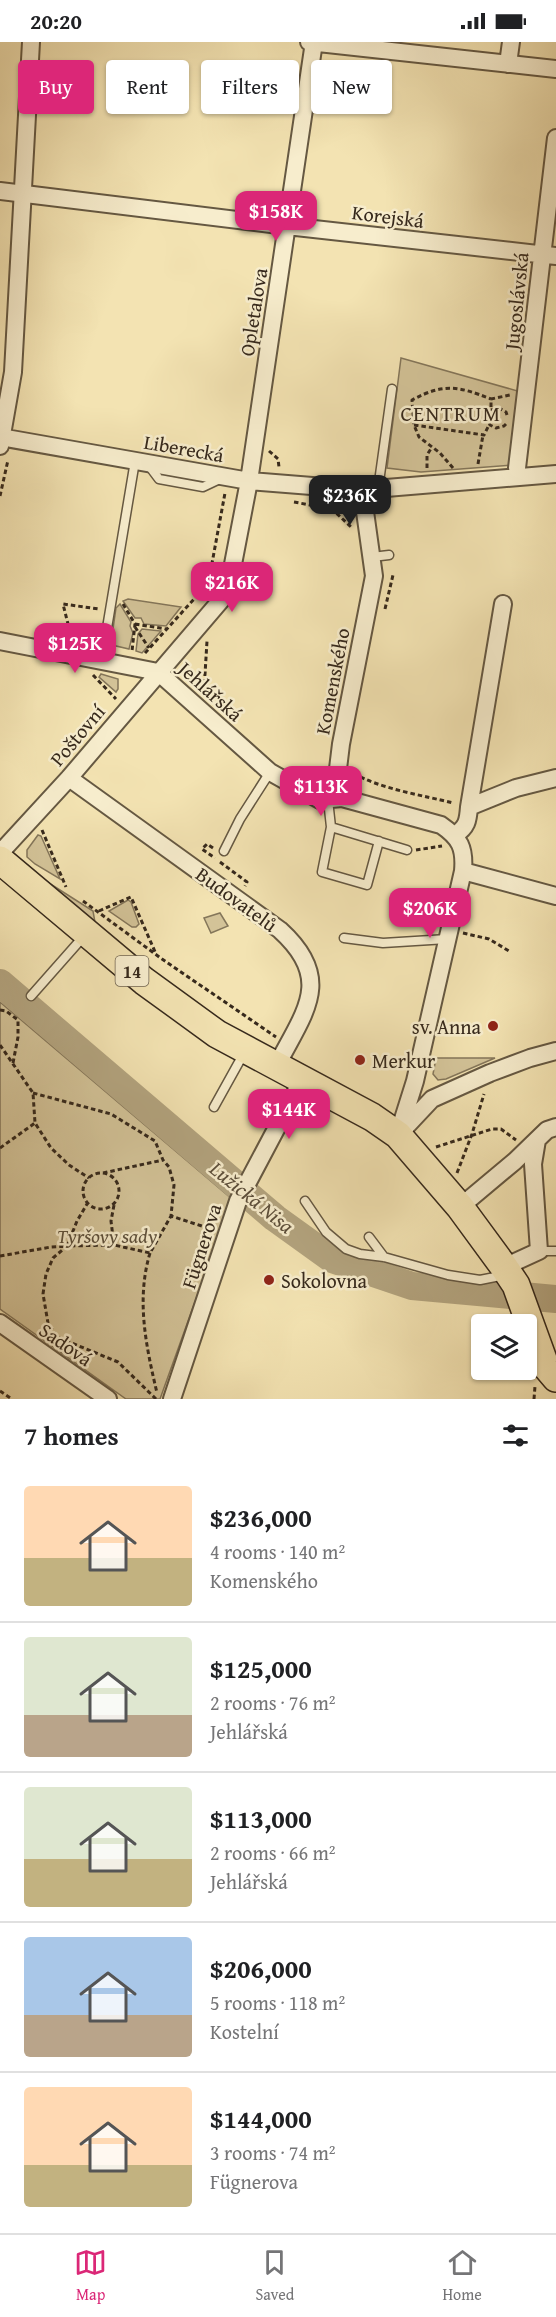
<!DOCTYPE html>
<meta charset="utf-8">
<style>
:root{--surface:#fff;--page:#f2f2f2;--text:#202124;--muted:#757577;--line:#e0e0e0;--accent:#db2777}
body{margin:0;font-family:"Gentium Book Plus",serif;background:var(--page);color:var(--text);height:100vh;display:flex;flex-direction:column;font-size:22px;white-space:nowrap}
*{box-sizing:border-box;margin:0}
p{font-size:20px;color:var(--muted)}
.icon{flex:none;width:33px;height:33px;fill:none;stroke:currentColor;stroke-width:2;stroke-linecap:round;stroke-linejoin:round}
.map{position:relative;height:1357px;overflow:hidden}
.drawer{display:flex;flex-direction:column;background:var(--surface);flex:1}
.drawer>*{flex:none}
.hud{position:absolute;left:18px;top:18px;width:520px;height:54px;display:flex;gap:12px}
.tools{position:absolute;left:471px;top:1272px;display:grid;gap:12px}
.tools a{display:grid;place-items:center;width:66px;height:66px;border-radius:6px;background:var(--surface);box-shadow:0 2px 4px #0004;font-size:30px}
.price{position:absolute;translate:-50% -51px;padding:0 14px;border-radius:12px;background:var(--accent);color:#fff;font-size:20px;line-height:39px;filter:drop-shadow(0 2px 3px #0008)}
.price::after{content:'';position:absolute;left:50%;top:36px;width:18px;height:14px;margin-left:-9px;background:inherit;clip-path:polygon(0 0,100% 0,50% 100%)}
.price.current{background:#222;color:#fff}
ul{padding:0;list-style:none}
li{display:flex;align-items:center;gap:18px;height:150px;padding:0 24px}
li+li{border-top:2px solid var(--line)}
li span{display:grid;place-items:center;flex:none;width:168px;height:120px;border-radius:6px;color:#555}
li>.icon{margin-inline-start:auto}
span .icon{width:72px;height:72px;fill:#fffc;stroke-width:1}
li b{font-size:26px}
h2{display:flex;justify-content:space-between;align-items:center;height:72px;padding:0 24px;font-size:26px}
.tag{padding:0 21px;border-radius:6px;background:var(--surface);box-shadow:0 2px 4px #0004;font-size:21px;line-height:54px}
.tag.current{background:var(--accent);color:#fff}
.status{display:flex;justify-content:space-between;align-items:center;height:42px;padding:0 30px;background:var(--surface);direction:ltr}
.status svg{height:16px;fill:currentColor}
.dock{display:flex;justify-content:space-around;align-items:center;height:84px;border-top:2px solid var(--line);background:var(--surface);font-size:16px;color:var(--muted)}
.dock a{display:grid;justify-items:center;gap:3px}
.dock .current{color:var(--accent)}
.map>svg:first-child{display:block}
.green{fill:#d3c398;stroke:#84765a;stroke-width:1.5}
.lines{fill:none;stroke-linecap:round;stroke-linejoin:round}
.river{stroke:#b3a47f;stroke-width:28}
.lane-casing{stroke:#655842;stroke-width:11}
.street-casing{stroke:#655842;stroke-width:20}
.primary-casing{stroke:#36291c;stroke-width:30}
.path{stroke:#36291c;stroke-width:3;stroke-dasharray:4.5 3;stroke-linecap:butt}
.lane{stroke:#f7edcd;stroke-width:8}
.street{stroke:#f7edcd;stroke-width:16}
.primary{stroke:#f3e3b2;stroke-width:27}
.poi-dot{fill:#8f2418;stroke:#f7edcd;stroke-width:2}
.labels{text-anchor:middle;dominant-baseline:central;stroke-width:5;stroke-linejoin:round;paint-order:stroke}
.shield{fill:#f7edcd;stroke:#706451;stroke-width:1.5}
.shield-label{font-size:18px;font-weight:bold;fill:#36291c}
.street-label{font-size:20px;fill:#36291c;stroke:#f7edcd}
.poi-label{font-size:20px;fill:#36291c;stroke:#f7edcd;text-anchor:start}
.park-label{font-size:20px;font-style:italic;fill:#5d503b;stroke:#f7edcd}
.neighbourhood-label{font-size:21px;letter-spacing:1.5px;fill:#36291c;stroke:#f7edcd}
.water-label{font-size:21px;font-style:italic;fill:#5c4e3a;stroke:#f7edcd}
</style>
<div class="status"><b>20:20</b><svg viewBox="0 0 49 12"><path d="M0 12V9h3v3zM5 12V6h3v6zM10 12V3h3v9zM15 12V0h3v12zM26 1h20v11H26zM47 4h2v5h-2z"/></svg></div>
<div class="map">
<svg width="556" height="1357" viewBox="0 0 556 1357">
<rect width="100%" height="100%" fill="#f3e3b2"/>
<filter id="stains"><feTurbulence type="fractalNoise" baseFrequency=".00333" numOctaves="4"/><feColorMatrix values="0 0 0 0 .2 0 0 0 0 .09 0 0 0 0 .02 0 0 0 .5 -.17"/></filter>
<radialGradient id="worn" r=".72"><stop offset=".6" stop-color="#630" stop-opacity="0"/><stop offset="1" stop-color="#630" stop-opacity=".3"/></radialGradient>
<path class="green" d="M401 316 521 350 512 423 421 430 387 426Z
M128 557 181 565 166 584 144 582 141 576H135L123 559Z
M120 562 131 580 130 584 133 591 129 607 112 603 111 601 116 566Z
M142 587 161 589 142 611 136 609 138 592Z
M101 632 118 637V647L116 650 99 635Z
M38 793 41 794 60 837 35 822 27 815V808Z
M30 829 93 869 96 886Z
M128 858 131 860 139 882 136 885H132L109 869Z
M220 871 228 884 211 891 204 876Z
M0 960 232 1157 160 1357H126L0 1267Z
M436 1016H495L446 1037 438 1038 433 1032Z"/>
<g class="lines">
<path class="river" d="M0 941 275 1176 332 1217 412 1244 556 1257"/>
<defs>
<path id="lane" d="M147 421 159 437 203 445 222 436
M378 447 392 347
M372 515 389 513
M104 604 135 419
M328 758 331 785 322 830 367 843 379 799
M331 785 407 808
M224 809 240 777 270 730
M344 896 383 901 447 897
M31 954 84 894
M214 1065 244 1011
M305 1159 326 1190 346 1207 360 1212 384 1215 448 1233 480 1238 505 1233
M369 1195 384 1215
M539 1209H556"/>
<path id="street" d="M309 0 556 27
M508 22 511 0
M0 149 287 184 556 214
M0 395 249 439 362 448 556 432
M0 404 13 330 31 0
M517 426 556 96
M362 448 374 534 341 702 337 735 342 756 441 783C460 796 465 806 463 829L415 1039 398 1093
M0 599 158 630 270 730 320 758 342 756
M69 736 280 888C335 938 304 970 276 1025
M469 765 503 562
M455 793C467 785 468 779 469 765L516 746 556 736
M0 811 69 736 222 557 229 543 249 439 314 0
M463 829 556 854
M401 1090 432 1057 490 1031 530 1016 556 1009
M460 1165 515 1119 547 1088 556 1085
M504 1225 539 1209 533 1122 537 1098
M0 1281 108 1357
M172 1357 238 1159 302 1038"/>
<path id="primary" d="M0 818 144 939 217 992 372 1075 398 1093 460 1165 504 1225 516 1243 545 1323 556 1336"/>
</defs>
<use href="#lane" class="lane-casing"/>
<use href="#street" class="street-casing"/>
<use href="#primary" class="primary-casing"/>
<path class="path" d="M491 368 499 366 506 370 507 373
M506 382 504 384 496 386 490 383 487 375 491 368V357L510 353
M414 383 484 393 489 383
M269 409 278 417 279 425
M478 422 483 393
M427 426V413L432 405
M453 426 440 411 419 395 414 383 412 358C444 341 458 344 491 357
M0 454 8 418
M294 460 332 467 351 485
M123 562 135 582 132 609
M385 567 393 533
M135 582 166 587
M135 585 149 606
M72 598 63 562 99 567
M145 611 205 545 210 532 225 451
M93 633 116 657
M204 649 207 599
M354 731C376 746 426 754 453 761
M42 788 66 845
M213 806 207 802 202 807 215 816
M416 808 442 804
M220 820 247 840 245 844
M83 859 162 917 276 995
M99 869 131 855 156 912
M463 891 489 897 509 909
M0 968 6 969 18 978V995L13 1021
M0 1003 33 1051 35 1081 51 1106 69 1123 89 1136
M33 1051 111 1072 155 1099 163 1118 169 1125 174 1143 171 1174 214 1188
M436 1105 492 1087H501L516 1098
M0 1106 35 1081
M103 1131 163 1118
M457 1131 472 1092 484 1052
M83 1149a18 18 0 1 1 36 0a18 18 0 1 1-36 0Z
M114 1163 111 1179 114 1203
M150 1211C136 1258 146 1304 157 1351
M0 1214 51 1205 67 1204 77 1179 87 1162
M0 1349 12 1357
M156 1357 118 1320 57 1295 48 1281 43 1252 46 1232 53 1216 67 1204 114 1203 150 1211 171 1174
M534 1357 535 1344"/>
<use href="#lane" class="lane"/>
<use href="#street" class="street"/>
<use href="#primary" class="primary"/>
</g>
<g class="poi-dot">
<circle cx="493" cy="984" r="6"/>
<circle cx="360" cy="1018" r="6"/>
<circle cx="269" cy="1238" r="6"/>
</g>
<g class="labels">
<rect class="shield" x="115.5" y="914" width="33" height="30" rx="4.5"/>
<g class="shield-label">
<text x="132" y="929">14</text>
</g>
<g class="street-label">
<text transform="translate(388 174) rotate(7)">Korejská</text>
<text transform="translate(516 259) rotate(-84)">Jugoslávská</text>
<text transform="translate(253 270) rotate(-81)">Opletalova</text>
<text transform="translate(184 406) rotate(10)">Liberecká</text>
<text transform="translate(332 639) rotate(-79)">Komenského</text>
<text transform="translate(211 649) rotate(42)">Jehlářská</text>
<text transform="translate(77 693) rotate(-50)">Poštovní</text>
<text transform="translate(237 857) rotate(36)">Budovatelů</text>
<text transform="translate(201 1204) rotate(-72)">Fügnerova</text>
<text transform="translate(66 1302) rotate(35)">Sadová</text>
</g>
<g class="poi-label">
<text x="481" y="984" text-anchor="end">sv. Anna</text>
<text x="372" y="1018">Merkur</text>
<text x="281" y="1238">Sokolovna</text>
</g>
<g class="park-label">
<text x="107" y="1193">Tyršovy sady</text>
</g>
<g class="neighbourhood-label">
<text x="451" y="371">CENTRUM</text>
</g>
<g class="water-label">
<text transform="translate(252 1155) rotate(39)">Lužická Nisa</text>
</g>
</g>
<rect width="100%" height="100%" filter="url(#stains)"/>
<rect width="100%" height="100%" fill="url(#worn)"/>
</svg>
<div class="tools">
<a><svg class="icon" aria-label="layers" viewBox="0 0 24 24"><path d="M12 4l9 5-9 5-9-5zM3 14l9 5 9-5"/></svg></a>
</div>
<b class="price" style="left:276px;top:200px">$158K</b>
<b class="price current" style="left:350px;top:484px">$236K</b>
<b class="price" style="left:232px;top:571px">$216K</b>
<b class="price" style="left:75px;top:632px">$125K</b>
<b class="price" style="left:321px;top:775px">$113K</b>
<b class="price" style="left:430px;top:897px">$206K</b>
<b class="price" style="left:289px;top:1098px">$144K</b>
<div class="hud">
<a class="tag current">Buy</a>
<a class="tag">Rent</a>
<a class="tag">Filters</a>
<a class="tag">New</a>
</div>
</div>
<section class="drawer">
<h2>7 homes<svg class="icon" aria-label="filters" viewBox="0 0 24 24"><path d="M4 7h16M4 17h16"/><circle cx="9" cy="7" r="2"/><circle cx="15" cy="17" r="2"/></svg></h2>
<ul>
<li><span style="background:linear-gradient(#ffd9b3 60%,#c2b280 0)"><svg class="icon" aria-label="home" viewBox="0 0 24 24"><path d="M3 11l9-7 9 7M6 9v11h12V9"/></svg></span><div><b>$236,000</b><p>4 rooms · 140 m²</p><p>Komenského</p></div></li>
<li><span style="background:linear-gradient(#dfe7d0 65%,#b9a48a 0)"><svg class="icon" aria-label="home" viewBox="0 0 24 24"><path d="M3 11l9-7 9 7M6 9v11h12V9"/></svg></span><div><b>$125,000</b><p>2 rooms · 76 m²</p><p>Jehlářská</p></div></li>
<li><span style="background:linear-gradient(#dfe7d0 60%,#c2b280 0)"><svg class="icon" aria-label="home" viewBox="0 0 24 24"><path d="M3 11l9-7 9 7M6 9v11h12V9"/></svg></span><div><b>$113,000</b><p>2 rooms · 66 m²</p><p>Jehlářská</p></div></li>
<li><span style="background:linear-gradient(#a9c7e8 65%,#b9a48a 0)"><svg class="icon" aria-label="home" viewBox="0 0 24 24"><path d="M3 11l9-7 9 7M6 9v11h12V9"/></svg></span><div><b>$206,000</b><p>5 rooms · 118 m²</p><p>Kostelní</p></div></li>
<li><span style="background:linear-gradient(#ffd9b3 65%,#c2b280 0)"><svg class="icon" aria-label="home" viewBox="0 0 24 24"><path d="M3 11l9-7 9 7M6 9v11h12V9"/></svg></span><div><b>$144,000</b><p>3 rooms · 74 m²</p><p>Fügnerova</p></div></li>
</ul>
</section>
<nav class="dock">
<a class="current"><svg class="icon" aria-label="map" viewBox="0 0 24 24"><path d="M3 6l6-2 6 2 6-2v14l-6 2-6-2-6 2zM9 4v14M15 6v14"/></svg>Map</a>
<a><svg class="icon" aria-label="saved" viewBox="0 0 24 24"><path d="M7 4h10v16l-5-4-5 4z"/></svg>Saved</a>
<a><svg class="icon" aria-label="home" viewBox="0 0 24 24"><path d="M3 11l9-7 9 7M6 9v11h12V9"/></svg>Home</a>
</nav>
